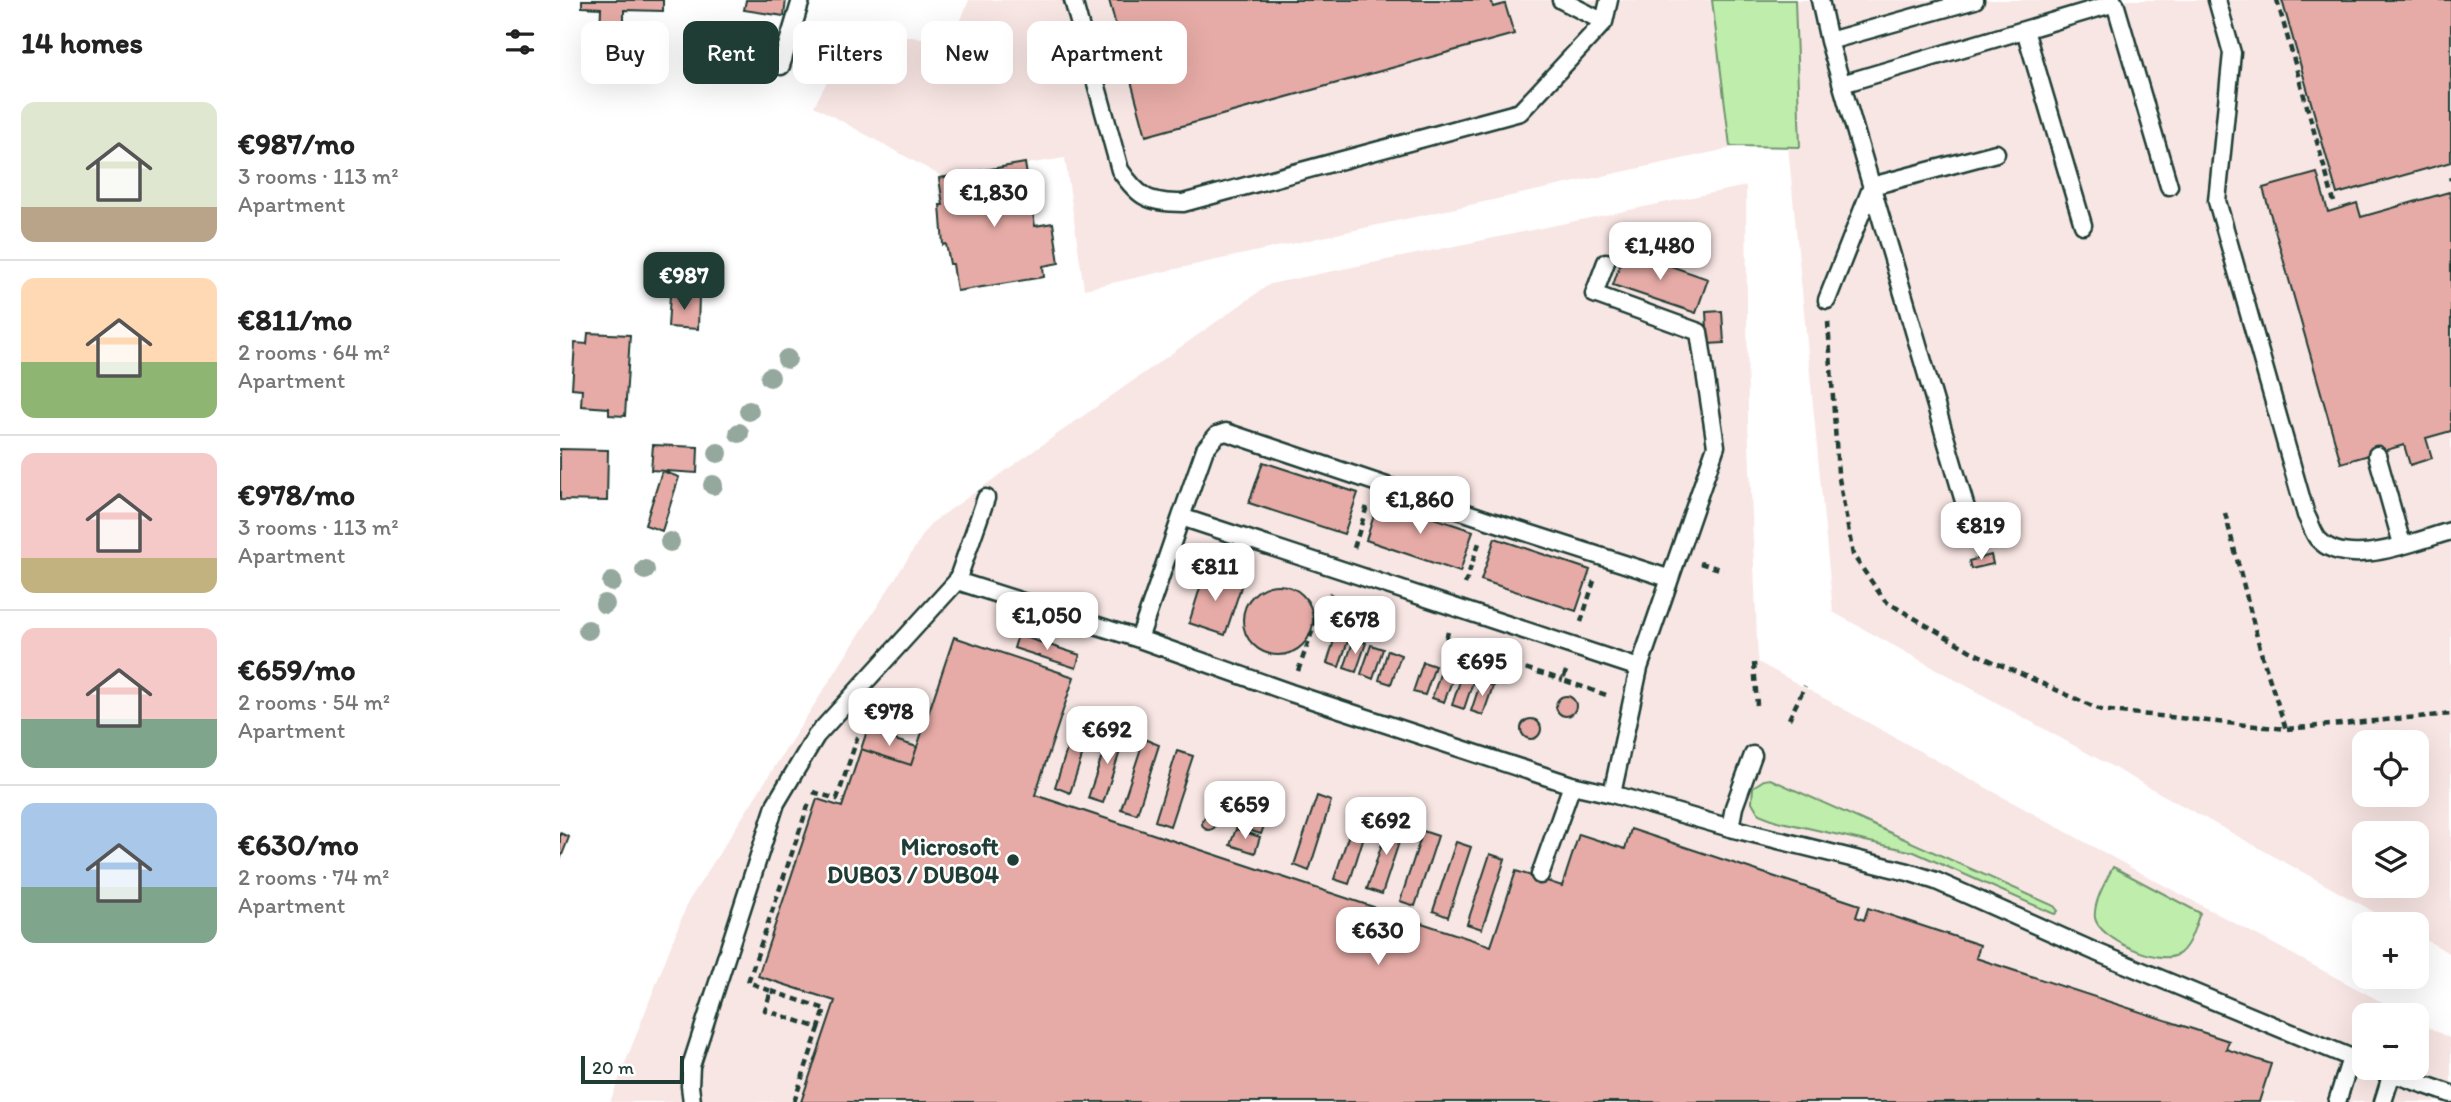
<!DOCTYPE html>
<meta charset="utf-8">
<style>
:root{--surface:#fff;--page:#f2f2f2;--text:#222;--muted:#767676;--line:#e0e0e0;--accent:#1f3d34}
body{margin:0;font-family:Itim,sans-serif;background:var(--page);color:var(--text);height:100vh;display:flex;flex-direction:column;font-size:26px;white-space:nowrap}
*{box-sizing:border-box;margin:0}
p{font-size:23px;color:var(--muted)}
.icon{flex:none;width:38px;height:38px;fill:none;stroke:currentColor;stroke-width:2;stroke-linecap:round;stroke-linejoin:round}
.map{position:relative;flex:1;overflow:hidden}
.details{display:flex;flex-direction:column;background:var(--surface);width:560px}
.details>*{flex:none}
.banner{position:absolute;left:21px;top:21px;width:665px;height:63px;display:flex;gap:14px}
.tools{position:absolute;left:1792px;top:730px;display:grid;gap:14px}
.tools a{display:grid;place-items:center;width:77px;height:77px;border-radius:14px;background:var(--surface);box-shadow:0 7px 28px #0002;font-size:35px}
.scale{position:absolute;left:21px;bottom:18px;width:103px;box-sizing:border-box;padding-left:7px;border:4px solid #1f3d34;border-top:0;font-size:19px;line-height:24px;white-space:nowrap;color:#1f3d34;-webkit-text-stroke:5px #fff;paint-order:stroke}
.price{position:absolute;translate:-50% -60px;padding:0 16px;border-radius:14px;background:#fff;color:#222;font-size:23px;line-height:46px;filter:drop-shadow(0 2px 4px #0008)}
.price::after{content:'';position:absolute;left:50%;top:42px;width:21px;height:16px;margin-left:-10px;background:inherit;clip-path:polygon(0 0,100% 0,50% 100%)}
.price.on{background:var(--accent);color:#fff}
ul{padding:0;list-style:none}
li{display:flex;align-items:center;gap:21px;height:175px;padding:0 21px}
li+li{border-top:2px solid var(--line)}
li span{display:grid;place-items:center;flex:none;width:196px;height:140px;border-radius:14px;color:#555}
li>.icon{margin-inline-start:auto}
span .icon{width:84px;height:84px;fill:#fffc;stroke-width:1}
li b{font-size:30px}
h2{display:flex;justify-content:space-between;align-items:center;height:84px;padding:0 21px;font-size:30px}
.chip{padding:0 24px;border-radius:14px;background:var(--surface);box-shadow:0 7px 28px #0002;font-size:24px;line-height:63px}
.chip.on{background:var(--accent);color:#fff}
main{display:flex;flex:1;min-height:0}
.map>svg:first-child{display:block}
.built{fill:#f8e6e4;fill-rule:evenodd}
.green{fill:#bfedab;stroke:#6f9570;stroke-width:2}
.building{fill:#e6aba6;stroke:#1f3d34;stroke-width:2}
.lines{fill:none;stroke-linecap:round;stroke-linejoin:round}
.lane-casing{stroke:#1f3d34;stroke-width:21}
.path{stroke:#1f3d34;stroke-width:4.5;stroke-dasharray:7 5;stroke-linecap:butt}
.lane{stroke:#fff;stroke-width:16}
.tree{fill:#95a89d}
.poi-dot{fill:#1f3d34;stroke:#fff;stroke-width:2.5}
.labels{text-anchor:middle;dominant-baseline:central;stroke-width:5;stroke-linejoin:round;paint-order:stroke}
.poi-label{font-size:24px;font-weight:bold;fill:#1f3d34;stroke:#fff;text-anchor:end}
</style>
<main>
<section class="details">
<h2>14 homes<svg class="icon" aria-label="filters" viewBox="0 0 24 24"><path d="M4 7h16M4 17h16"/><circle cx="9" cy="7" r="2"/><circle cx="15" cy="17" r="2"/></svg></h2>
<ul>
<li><span style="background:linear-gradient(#dfe7d0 75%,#b9a48a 0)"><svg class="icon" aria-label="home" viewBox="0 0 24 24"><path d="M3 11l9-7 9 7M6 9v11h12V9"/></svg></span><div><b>€987/mo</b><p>3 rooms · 113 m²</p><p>Apartment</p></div></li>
<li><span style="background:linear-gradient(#ffd9b3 60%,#8fb573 0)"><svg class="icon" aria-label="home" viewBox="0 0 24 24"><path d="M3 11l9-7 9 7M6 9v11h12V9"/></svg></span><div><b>€811/mo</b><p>2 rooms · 64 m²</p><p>Apartment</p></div></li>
<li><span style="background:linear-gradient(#f6c9c9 75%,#c2b280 0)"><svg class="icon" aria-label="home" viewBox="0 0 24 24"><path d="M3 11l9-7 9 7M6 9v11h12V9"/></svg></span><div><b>€978/mo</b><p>3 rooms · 113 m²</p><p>Apartment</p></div></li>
<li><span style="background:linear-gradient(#f6c9c9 65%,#7fa58c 0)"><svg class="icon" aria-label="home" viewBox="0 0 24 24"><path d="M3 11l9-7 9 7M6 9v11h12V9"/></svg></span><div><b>€659/mo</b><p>2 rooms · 54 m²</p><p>Apartment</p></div></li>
<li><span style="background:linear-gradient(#a9c7e8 60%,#7fa58c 0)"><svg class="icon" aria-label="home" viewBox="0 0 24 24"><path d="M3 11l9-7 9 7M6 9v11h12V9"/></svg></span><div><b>€630/mo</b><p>2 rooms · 74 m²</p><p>Apartment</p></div></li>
</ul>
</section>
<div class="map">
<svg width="1891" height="1102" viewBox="0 0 1891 1102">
<rect width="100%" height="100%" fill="#fff"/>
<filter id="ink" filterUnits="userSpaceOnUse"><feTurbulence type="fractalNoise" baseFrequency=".0143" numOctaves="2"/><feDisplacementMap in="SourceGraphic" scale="14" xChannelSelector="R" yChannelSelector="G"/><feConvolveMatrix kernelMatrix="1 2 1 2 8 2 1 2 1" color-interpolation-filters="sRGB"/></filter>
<g filter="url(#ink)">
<path class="built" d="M409 0H1891V954L1857 935V924H1836L1273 612 1227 136 524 289 505 158 383 177 254 106 294 32 374 39 398 27ZM1804 742H1857V794H1804ZM1804 833H1857V886H1804Z
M1186 186 1188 419 1198 662 1581 873 1846 1015H1804V1068H1857V1021L1891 1039V1102H50L128 902 370 524 710 284Z"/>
<path class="green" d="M1152 0H1235L1240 147 1170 146Z
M1210 779 1494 906 1498 911 1495 914 1492 913 1354 852 1217 821 1199 814 1192 802 1193 787 1204 780Z
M1553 867 1640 913C1635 925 1630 948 1617 955 1599 965 1539 939 1535 918 1533 902 1546 881 1553 867Z"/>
<path class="building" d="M22 0H103V11L64 10V36L40 35 41 8 22 7Z
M186 0H226L224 16 184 10Z
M549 0H931L933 7 945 4 954 34 586 136Z
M1722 0H1891V162L1777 194Z
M465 163 475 226 493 223 499 263 483 266 484 277 397 291 393 264H390L386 244 383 245 380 205H383L379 178Z
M1757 173 1768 212 1797 203 1801 217 1889 192 1891 199V431L1866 438 1872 458 1850 465 1844 445 1781 463 1703 188Z
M1065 250 1148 279 1136 313 1053 285Z
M110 295 139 296 138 329 108 327Z
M1162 311 1164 343 1148 344 1146 312Z
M28 333 70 335 65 416 49 415V408L21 406 22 389 12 388 15 343 27 344Z
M93 445 138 447 137 473 91 470Z
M0 449 48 450 47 501 0 500Z
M703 462 798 493 784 534 689 503Z
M102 471 119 477 102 531 85 525Z
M819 500 913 531 900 572 806 540Z
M935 538 1030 570 1016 611 921 580Z
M1431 555 1433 564 1411 569 1409 561Z
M645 572 682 584 665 635 629 623Z
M683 620a35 35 0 1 1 70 0a35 35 0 1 1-70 0Z
M776 634 789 638 779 667 767 663Z
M458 635 520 655 516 668 454 648Z
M394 637 514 677 475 795 931 946 956 871 1002 886 1019 834 1065 849 1071 829 1300 905 1296 917 1304 920 1308 908 1420 945 1416 958 1669 1041 1666 1049 1711 1064 1699 1102H241L275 1001 198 976 257 799 282 807 301 749 351 765Z
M794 639 806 643 796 672 784 668Z
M811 645 823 649 813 679 801 674Z
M828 650 841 655 831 684 819 680Z
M863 662 875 666 865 695 853 692Z
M882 668 895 673 884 702 872 698Z
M902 675 914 679 904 709 892 705Z
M921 681 933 686 923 715 911 711Z
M996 706a10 10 0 1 1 20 0a10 10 0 1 1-20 0Z
M517 718 533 723 510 793 495 787Z
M961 729a10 10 0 1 1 20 0a10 10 0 1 1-20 0Z
M551 729 566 733 543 803 528 798Z
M307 731 357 747 351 765 301 749Z
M584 739 599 745 577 814 561 809Z
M617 751 633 756 610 826 595 821Z
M757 796 771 801 749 871 734 865Z
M647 806a7 7 0 1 1 14 0a7 7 0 1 1-14 0Z
M682 810 707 818 701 834 676 826Z
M797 810 811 814 789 884 774 879Z
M642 823a7 7 0 1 1 14 0a7 7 0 1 1-14 0Z
M830 820 845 824 822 894 807 889Z
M676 829 700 837 695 853 670 845Z
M863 831 878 836 855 906 840 901Z
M0 833 9 837 0 860Z
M896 842 911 847 888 917 873 911Z
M930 854 945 859 922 929 907 924Z"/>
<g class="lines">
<defs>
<path id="lane" d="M513 0 560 170C579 198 589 203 623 203L960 112 1044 22 1049 0
M1001 0 1044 22
M1260 0 1269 41 1413 532
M1657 0 1672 53 1657 201 1746 515C1750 522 1753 533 1758 539 1787 571 1857 540 1891 531
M1465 30 1523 225
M1269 41 1415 0
M221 66 241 0
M1282 84 1555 3 1609 186
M1046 262 1034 294 1139 332 1156 446 1079 668 1052 794
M1267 300 1312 186 1436 153
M1817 455 1842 544
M621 517 645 449 657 435 666 432 934 522 1108 578
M397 581 579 639 731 693 1012 785 1052 794 1170 828 1348 872 1376 881 1536 952 1804 1063
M579 639 621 517 1079 668
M1170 828 1174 807 1193 755
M980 875 1012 785
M1817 1068 1891 1094
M132 1102 130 1086 131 1066 216 803 256 736 397 581 426 498
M1777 1102 1791 1058
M1823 1102 1832 1073"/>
</defs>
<use href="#lane" class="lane-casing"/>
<path class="path" d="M1717 0 1774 202
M1890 177 1891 180
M1268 322 1278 473 1293 555 1325 601 1414 653 1541 710 1726 729 1891 714
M1665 513 1702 656 1726 729
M794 548 807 506
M1140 563 1163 570
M905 584 919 543
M1021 622 1034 581
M888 632 885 643 1003 680
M1194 663 1197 705
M738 671 761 607 771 593
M1006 671 1003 680 1049 696
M1229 719 1245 686
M253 792 277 799 297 739 292 734
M211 991 265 1009 259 1028
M234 1102 259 1028 205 1010 211 991 188 982 249 803"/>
<use href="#lane" class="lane"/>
</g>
<g class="tree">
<circle cx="227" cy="359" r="10"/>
<circle cx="210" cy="377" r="10"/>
<circle cx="189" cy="411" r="10"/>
<circle cx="179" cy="433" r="10"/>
<circle cx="158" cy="453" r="10"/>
<circle cx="153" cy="485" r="10"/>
<circle cx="110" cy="542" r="10"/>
<circle cx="85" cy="570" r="10"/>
<circle cx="52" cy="582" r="10"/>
<circle cx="45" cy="604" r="10"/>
<circle cx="28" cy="630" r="10"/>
</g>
</g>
<circle class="poi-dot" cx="453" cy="860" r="7"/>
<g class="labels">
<g class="poi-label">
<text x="439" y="846">Microsoft<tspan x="439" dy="28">DUB03 / DUB04</tspan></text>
</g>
</g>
</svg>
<div class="tools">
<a><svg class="icon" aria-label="locate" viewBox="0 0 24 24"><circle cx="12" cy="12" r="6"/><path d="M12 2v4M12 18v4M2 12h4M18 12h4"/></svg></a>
<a><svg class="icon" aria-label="layers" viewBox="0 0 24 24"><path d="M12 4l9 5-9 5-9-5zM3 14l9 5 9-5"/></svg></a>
<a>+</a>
<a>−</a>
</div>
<div class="scale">20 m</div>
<b class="price" style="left:434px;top:229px">€1,830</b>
<b class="price" style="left:1100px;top:282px">€1,480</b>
<b class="price on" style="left:124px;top:312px">€987</b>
<b class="price" style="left:860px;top:536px">€1,860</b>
<b class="price" style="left:1421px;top:562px">€819</b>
<b class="price" style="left:655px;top:603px">€811</b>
<b class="price" style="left:487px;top:652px">€1,050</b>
<b class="price" style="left:795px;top:656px">€678</b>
<b class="price" style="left:922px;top:698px">€695</b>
<b class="price" style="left:329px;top:748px">€978</b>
<b class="price" style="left:547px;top:766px">€692</b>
<b class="price" style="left:685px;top:841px">€659</b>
<b class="price" style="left:826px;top:857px">€692</b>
<b class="price" style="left:818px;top:967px">€630</b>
<div class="banner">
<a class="chip">Buy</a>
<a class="chip on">Rent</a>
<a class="chip">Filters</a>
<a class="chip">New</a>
<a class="chip">Apartment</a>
</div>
</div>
</main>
